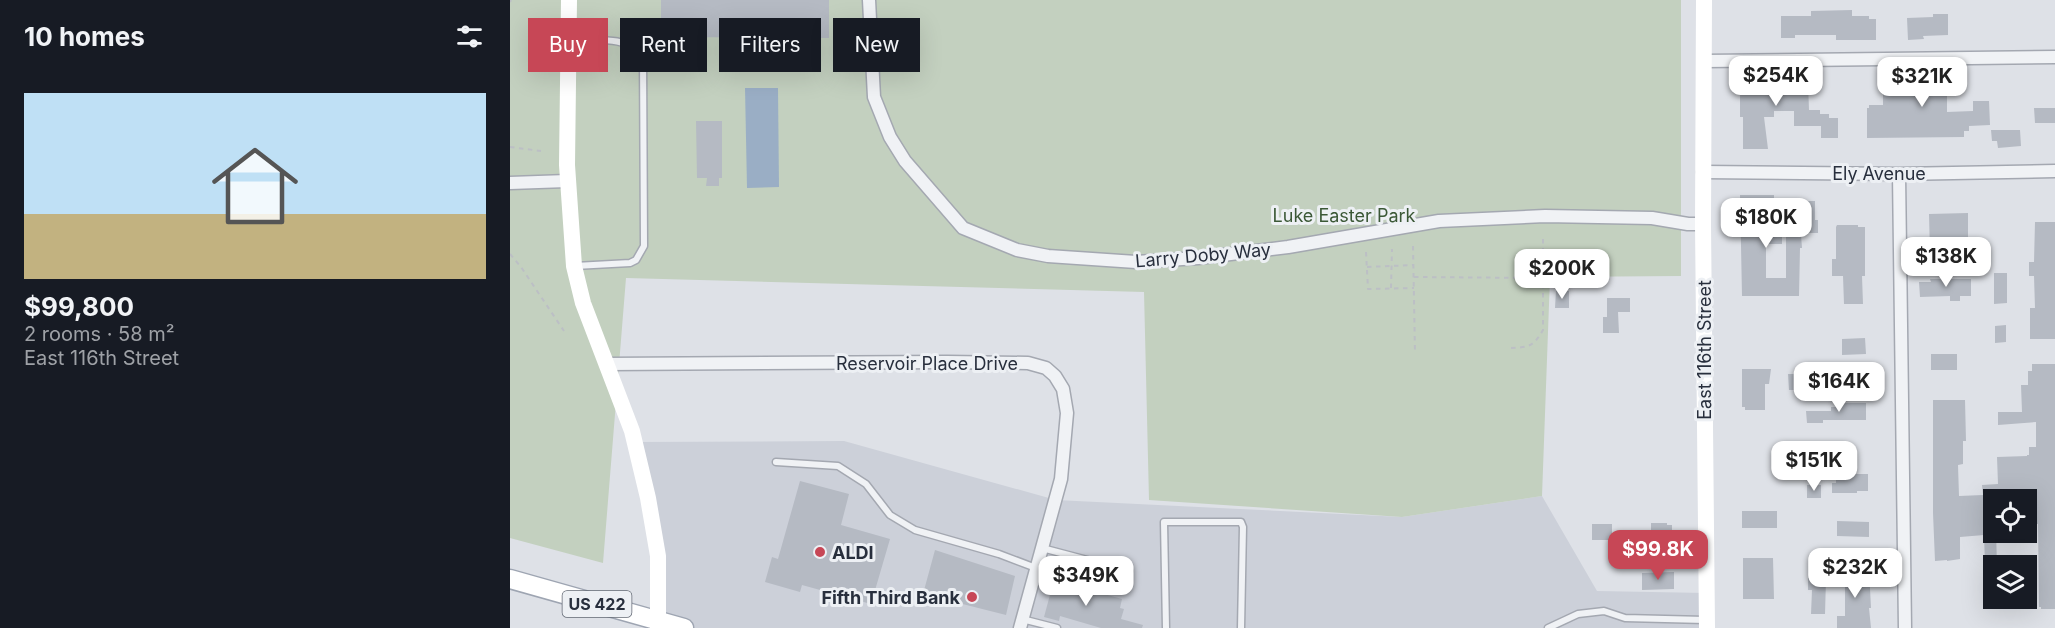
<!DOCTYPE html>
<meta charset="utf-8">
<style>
:root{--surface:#171b24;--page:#20242c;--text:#f1f3f6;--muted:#9ea1a6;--line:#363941;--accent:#c74756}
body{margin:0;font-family:Inter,sans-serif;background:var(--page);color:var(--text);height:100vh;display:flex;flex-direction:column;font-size:22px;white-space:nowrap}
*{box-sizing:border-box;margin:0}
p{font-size:20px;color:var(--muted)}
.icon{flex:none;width:33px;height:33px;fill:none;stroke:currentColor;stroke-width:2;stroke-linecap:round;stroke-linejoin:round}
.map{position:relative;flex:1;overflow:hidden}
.drawer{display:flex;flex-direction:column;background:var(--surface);width:510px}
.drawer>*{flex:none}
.banner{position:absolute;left:18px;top:18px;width:570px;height:54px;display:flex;gap:12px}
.controls{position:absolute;left:1473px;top:489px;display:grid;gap:12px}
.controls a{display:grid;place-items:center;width:54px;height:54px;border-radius:0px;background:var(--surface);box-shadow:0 6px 24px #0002;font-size:30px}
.price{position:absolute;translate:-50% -51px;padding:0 14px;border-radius:12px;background:#fff;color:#222;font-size:20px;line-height:39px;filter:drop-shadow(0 2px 3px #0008)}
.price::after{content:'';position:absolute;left:50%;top:36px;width:18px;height:14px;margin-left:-9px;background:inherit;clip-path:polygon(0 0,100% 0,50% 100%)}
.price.active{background:var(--accent);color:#fff}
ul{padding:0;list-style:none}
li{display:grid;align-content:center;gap:12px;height:318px;padding:0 24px}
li+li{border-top:2px solid var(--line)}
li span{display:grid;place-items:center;height:186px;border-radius:0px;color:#555}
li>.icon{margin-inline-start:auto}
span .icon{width:108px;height:108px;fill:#fffc;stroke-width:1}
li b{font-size:26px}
h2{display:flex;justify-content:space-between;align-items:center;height:72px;padding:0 24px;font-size:26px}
.chip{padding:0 21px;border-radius:0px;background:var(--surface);box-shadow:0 6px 24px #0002;font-size:21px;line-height:54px}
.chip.active{background:var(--accent);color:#fff}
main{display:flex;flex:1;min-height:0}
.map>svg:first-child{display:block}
.built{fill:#ccd0d9}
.green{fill:#c3d0bf}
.water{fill:#9aaec5}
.building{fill:#b5bac3}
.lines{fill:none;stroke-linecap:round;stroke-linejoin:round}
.lane-casing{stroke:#a4a8b1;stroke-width:9}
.street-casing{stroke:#a4a8b1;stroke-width:15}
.primary-casing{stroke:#9ea5b2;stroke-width:21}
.path{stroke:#bcbfc5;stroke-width:2;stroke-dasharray:4.5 4.5;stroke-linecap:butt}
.lane{stroke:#f0f2f5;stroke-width:6}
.street{stroke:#f0f2f5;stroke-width:12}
.secondary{stroke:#fff;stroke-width:16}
.primary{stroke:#fff;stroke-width:18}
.poi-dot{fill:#c74756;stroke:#edf0f4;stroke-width:2}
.labels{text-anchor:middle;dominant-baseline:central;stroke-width:6;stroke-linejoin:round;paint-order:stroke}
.shield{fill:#edf0f4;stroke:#636974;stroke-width:1.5}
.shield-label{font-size:16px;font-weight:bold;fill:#282f3d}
.street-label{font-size:18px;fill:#282f3d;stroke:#edf0f4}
.park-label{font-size:18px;fill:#3b5836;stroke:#edf0f4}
.poi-label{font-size:18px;font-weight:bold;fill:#282f3d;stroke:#edf0f4;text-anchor:start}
</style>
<main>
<section class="drawer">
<h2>10 homes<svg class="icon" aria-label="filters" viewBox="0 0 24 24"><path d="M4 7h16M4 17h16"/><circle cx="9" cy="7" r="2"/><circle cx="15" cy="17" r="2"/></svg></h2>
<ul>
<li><span style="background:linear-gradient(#bfe0f5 65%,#c2b280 0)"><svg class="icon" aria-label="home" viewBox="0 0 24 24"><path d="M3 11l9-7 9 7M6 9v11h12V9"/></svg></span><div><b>$99,800</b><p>2 rooms · 58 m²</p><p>East 116th Street</p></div></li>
</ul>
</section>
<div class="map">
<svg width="1545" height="628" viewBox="0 0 1545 628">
<rect width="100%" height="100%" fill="#dee1e7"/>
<path class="built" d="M334 441 546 500 892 517 1032 496 1087 591 1196 593 1197 628H174L149 621 125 442Z"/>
<path class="green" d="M0 0H1171V276L1040 277 1032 496 892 517 639 500 634 292 116 278 93 563 0 538Z"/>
<path class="water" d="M235 88H268L269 187 237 188Z"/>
<path class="building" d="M151 0H319V38L151 37Z
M1342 10V16H1359V19H1366V40H1326V35H1285V38H1271V16H1301V11Z
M1423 14H1438V35L1413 36 1414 39 1398 40 1397 18 1423 17Z
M1233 70H1269V76H1272V83H1298L1299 110H1310V114H1319V118H1328V138H1311V126H1284V111H1264V117H1254L1258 149H1233V117H1230V72H1233Z
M1409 72 1454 74 1455 88H1437V112L1463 111V101H1479L1480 125 1459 126V131H1454V137L1357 138V108H1359V105H1373V73Z
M1524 108H1545V123H1525Z
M186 121H212V178H209V186H196L197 178H187Z
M1481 130H1510L1511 146 1488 148 1487 141H1482Z
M1230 195H1264V201H1267L1269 225 1272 227V244H1256V278H1276V236L1291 235 1292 248H1290L1289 296H1232Z
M1290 201H1305V220H1308V233H1293V216H1290Z
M1458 213V248H1453V252L1420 253 1419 214Z
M1525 222H1545V339H1520V308H1525L1524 276H1519V262H1524Z
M1327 225H1348V227H1355V276H1352L1353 304H1334L1333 276H1322V259H1326V227Z
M1484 273H1497V303L1484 304Z
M1420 279H1461V296H1450V301H1440V296L1410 297 1409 282H1421Z
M1046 291H1059V308H1045Z
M1097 298H1120V312H1108L1109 333H1093V317H1097Z
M1496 325V342L1485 343V326Z
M1355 338 1356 354 1332 355V339Z
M1421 354H1447V370H1421Z
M1522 364H1545V609H1531V607H1529L1528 524H1524L1523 505H1520V501L1517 500H1484V532H1486L1487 565H1475L1474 535 1450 537V559L1437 561V560L1425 561 1423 513V400H1455L1456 441H1453V464L1448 465 1449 496 1473 495 1472 485 1488 484 1487 457 1517 456V455H1519V447H1526V422L1488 425V412H1512L1511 385H1518V371H1522Z
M1232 369H1261L1259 384H1255V410H1235V407H1232Z
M1278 374H1293L1294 390H1279Z
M1326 403H1356V420H1313V423H1297L1296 411H1321V407H1326Z
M1326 474H1358V491H1347V493H1322V483H1326Z
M290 481 339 494 331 525 380 539 361 604 292 585 290 592 255 582 262 557 268 559Z
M1297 485H1311V498H1297Z
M1232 511H1267V528H1232Z
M1327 521 1359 522V537L1327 536Z
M1141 523H1157V525H1162V539L1141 542Z
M1082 524H1102V540H1082Z
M425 550 505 576 496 615 413 594Z
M1233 558H1263L1264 599H1233Z
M1331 569H1359L1361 608H1359L1361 628H1327V616H1335V585H1326V575H1331Z
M1164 572V589L1132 590V573Z
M1298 578 1316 579 1315 614H1301L1302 590H1298Z
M544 580 612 599 610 608 614 609 611 619 633 625 632 628H591L550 616 549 621 534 617Z"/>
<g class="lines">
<defs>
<path id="lane" d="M61 40C86 41 114 35 133 55L134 246 126 260 120 263 65 266
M266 462 328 466 356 484 380 515 405 530 489 554 526 568
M532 548 619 571
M512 619 547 628
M656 628 654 522H731L733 527 731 628
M1038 628 1068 614 1094 611 1115 618 1195 620"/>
<path id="street" d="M359 0 364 97 380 137 395 161 453 228 507 250 538 256 626 262 688 258 778 247 929 221 1035 216 1142 218 1178 224H1193
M1194 61 1545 57
M1193 172 1389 174 1545 171
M1389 174 1395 628
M0 183 57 181
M97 364 437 362 518 363 536 368 545 376 553 389 557 413 551 479 510 628"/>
<path id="primary" d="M0 579 174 628"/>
</defs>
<use href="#lane" class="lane-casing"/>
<use href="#street" class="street-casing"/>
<use href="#primary" class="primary-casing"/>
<path class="path" d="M0 2 1 0
M0 147 31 151
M903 246 905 353
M856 252 858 289 904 288
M0 254 11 267 54 331
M857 267 903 265
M904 277 1033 278
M881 288 882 249
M1001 348C1019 347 1023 347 1033 330V235"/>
<use href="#lane" class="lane"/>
<use href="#street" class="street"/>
<path class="secondary" d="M59 0 57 165 64 266 73 303 122 431 138 498 148 556V628
M1194 0 1193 224 1197 628"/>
<use href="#primary" class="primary"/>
</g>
<g class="poi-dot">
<circle cx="310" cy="552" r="6"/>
<circle cx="462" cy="597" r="6"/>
</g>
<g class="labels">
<rect class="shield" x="52.5" y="591" width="69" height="26" rx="4.5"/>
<g class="shield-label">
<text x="87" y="604">US 422</text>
</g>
<g class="street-label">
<text x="1369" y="173">Ely Avenue</text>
<text transform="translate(693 255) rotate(-5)">Larry Doby Way</text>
<text transform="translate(1194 350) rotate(-90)">East 116th Street</text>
<text x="417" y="363">Reservoir Place Drive</text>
</g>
<g class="park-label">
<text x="834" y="215">Luke Easter Park</text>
</g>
<g class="poi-label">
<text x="322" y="552">ALDI</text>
<text x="450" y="597" text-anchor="end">Fifth Third Bank</text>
</g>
</g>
</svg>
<div class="controls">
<a><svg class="icon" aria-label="locate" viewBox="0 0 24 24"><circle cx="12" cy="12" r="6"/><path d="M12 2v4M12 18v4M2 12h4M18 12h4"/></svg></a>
<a><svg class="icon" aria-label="layers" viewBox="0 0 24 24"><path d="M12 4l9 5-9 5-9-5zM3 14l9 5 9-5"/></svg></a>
</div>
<b class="price" style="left:1266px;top:107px">$254K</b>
<b class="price" style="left:1412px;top:108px">$321K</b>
<b class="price" style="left:1256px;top:249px">$180K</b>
<b class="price" style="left:1436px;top:288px">$138K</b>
<b class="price" style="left:1052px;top:300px">$200K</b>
<b class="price" style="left:1329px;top:413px">$164K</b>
<b class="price" style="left:1304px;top:492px">$151K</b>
<b class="price active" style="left:1148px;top:581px">$99.8K</b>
<b class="price" style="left:1345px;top:599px">$232K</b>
<b class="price" style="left:576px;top:607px">$349K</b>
<div class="banner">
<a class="chip active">Buy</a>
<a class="chip">Rent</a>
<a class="chip">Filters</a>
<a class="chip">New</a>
</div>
</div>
</main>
